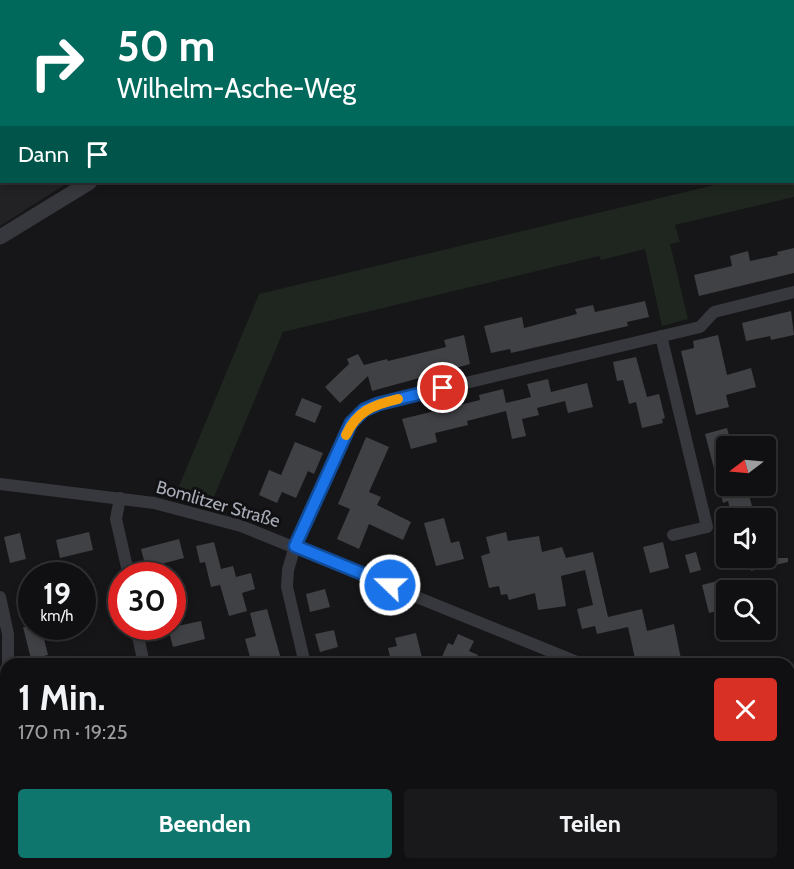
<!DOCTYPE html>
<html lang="de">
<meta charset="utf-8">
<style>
:root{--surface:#101012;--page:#19191b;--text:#f1f3f6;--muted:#9c9d9f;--line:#303032;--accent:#0f766e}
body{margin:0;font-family:Cabin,sans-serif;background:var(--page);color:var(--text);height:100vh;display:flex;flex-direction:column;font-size:22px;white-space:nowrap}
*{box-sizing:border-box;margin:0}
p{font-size:20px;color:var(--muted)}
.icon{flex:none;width:33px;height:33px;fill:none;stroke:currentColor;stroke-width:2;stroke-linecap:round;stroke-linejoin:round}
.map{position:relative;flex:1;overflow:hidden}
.side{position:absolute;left:0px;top:658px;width:795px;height:212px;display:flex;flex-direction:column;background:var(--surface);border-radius:18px 18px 0 0;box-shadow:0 3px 9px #0003,0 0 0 2px var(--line)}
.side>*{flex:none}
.top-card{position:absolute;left:0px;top:0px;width:795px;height:183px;box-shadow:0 3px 9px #0003,0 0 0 2px var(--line);background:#00695c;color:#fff;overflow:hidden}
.needle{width:39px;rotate:254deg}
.controls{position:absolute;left:716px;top:436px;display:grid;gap:12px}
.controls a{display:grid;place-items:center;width:60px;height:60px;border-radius:6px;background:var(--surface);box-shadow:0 3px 9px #0003,0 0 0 2px var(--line);font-size:30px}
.speed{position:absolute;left:18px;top:562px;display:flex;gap:12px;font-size:30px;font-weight:700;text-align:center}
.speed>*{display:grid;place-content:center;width:78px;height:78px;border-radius:50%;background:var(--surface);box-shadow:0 3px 9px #0003,0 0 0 2px var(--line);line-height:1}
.speed small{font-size:15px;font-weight:400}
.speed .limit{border:9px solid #d22;background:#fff;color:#111}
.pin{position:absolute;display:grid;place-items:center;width:51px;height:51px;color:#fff;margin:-26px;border:3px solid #fff;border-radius:50%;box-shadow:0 2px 6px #0007}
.me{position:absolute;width:66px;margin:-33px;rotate:292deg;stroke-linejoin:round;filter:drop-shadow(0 0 4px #0008)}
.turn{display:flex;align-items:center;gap:21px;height:126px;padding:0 18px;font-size:27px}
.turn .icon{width:78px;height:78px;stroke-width:2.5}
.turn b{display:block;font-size:42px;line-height:51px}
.then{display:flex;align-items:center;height:57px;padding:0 18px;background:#0003;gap:12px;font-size:22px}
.round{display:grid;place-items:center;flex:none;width:63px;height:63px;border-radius:6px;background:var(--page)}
.summary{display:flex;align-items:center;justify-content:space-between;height:102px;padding:0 18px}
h1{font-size:36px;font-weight:700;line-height:45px}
.button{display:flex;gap:12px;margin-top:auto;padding:12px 18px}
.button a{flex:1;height:69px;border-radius:6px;background:var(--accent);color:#fff;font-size:24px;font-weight:700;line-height:69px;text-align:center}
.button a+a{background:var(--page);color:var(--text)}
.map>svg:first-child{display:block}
</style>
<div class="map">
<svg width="794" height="869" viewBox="0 0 794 869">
<rect width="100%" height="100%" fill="#161618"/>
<polygon fill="#222225" points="0,0 424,0 2,2 2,182 69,182 0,226"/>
<polygon fill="#1e261f" points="794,165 794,197 675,225 680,242 670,244 688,319 662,326 645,249 601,260 599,256 283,332 211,504 177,491 259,294 727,182 794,182"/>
<g fill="#404145">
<polygon points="794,248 794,273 699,296 694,275 732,266 730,256 748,251 750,261 778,255 777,252"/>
<polygon points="645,301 649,317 627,322 628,326 511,353 510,349 491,353 484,326 522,317 524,328 577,314 575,309 593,305 595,312"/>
<polygon points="791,311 794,335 771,340 770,336 746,341 742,323"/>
<polygon points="464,335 470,364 372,391 368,376 340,403 325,387 349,364 347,359 358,354 364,365 387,359 388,361 446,347 444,340"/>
<polygon points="718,335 727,375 751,368 756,387 726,395 729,407 696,415 681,351 694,348 693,341"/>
<polygon points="636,357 647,397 659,394 665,418 662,419 663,423 642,428 636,402 629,404 623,380 617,381 613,362"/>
<polygon points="548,379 551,392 587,383 593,407 568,413 565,401 537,408 539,415 522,419 526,436 512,439 506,411 467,421 468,425 435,433 437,442 411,449 402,419 480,400 479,395 503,389 506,403 531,397 527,384"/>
<polygon points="302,398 322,406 315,423 295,415"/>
<polygon points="727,428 732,447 726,447 726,486 747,486 755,519 732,519 728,501 723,503 705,434"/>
<polygon points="366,437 389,447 369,492 381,497 377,505 411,522 403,540 369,524 359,549 337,539 350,509 338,504"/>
<polygon points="295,442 323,453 314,474 308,471 296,498 282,492 277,503 259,495 269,470 281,475"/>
<polygon points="444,518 451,543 459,541 464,559 436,566 424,523"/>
<polygon points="765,529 769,529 776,558 788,558 788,562 751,571 748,558 765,558"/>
<polygon points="89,532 93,550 60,558 56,540"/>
<polygon points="506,532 508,541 539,536 542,552 562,547 566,558 593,552 608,617 642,609 647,631 674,624 682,664 669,664 667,656 636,663 628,627 597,634 595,626 582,629 577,609 593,605 585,570 561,576 566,606 538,610 535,593 509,600 507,594 501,595 499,586 489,588 481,556 490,553 486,537"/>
<polygon points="20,533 26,559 10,563 4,537"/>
<polygon points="179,539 184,558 146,568 141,549"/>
<polygon points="214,542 221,569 233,566 236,577 251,573 255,589 242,593 247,611 229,616 220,585 211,587 205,562 200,563 196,546"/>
<polygon points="663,542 669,568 650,573 643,547"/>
<polygon points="696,552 701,570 690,573 685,555"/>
<polygon points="721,580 722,584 726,583 726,609 709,613 702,585"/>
<polygon points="325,589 330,607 310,612 306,594"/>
<polygon points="267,609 281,659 252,664 245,639 256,636 250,613"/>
<polygon points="201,621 205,639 173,647 168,628"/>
<polygon points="23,627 41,627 48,655 31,659"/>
<polygon points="334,630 338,647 320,652 315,634"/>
<polygon points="416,633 422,658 402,663 401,658 391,661 388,648 397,646 395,638"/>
<polygon points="458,634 474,641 469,651 478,655 474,664 439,664 448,643 453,645"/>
</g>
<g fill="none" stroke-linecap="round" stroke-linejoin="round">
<g stroke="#37383d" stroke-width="12">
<polyline points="140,0 140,2"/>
<polyline points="661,336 707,527 673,535"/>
<polyline points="0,484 154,503 241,526 582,664"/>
<polyline points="120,498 116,519 129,576"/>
<polyline points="0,597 8,634 8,664"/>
<polyline points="136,627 144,664"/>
<polyline points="305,664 287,587 288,570 295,546 351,423 364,410 378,404 700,327 714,312 794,292"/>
<polyline points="789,748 794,750"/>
<polyline points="789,764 794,761"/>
<polyline points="339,869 361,864"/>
</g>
<g stroke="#37383d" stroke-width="15">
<polyline points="459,2 463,0"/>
<polyline points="0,237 90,182"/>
</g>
</g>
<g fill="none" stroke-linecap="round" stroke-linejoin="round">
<g stroke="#114b97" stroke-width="15">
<polyline id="route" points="390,585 295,546 351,423 364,410 378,404 443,388"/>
</g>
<use href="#route" stroke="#1a73e8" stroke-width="10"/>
<path stroke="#f59e0b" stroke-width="10" d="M346,435C357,411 373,405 398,399"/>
</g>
<g text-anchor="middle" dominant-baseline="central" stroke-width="6" stroke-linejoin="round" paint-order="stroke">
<g font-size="18" fill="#a8adb8" stroke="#111113">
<text transform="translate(218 504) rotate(16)">Bomlitzer Straße</text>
</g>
</g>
</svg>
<div class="controls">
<a><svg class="needle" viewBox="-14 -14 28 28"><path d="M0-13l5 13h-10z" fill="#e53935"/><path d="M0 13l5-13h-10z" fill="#9c9d9f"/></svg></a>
<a><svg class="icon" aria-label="sound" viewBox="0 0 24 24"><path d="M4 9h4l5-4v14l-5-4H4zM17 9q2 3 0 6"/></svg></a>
<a><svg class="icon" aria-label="search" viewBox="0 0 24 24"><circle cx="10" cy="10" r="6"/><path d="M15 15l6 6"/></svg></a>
</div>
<div class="speed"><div>19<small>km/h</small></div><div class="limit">30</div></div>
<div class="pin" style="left:443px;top:388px;background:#d93025"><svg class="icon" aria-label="arrive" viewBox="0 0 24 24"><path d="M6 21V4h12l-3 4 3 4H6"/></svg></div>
<svg class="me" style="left:390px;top:585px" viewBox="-20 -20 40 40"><circle r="17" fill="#1a73e8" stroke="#fff" stroke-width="3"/><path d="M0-11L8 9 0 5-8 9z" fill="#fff"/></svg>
<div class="top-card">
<div class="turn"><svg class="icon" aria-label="right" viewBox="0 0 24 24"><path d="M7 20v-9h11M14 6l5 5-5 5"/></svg><div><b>50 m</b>Wilhelm-Asche-Weg</div></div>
<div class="then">Dann<svg class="icon" aria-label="arrive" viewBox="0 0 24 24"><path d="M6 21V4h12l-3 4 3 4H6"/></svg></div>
</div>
<section class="side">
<div class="summary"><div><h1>1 Min.</h1><p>170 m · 19:25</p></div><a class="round" style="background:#d93025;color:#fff"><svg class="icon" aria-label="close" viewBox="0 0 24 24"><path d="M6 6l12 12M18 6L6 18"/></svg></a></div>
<div class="button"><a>Beenden</a><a>Teilen</a></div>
</section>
</div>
